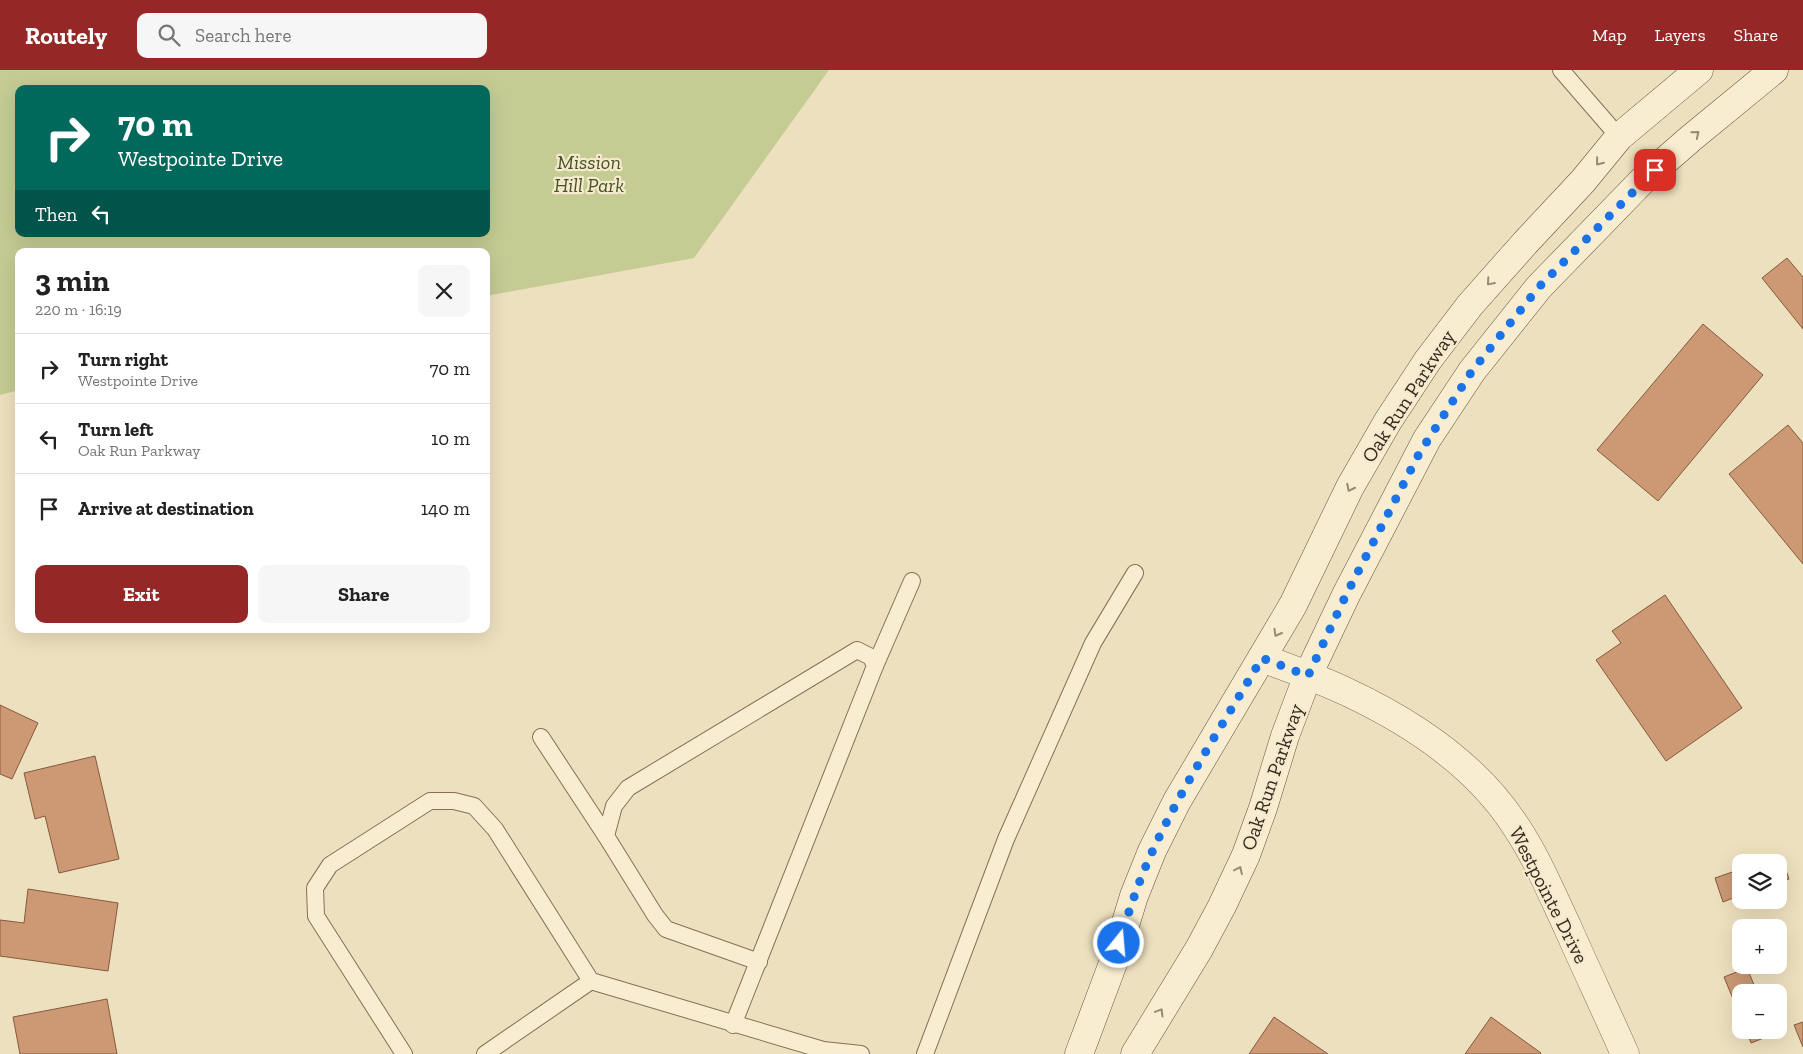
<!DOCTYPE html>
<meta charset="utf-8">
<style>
:root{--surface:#fff;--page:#f6f6f6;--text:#222;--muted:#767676;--line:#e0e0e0;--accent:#952827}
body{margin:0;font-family:"Zilla Slab",serif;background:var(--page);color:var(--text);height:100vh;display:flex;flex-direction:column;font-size:19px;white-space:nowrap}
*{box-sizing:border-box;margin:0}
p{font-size:16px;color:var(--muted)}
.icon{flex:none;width:28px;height:28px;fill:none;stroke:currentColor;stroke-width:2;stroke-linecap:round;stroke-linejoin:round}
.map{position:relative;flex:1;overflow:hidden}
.sheet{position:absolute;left:15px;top:178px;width:475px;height:385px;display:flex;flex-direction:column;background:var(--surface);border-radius:10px;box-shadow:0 5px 20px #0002}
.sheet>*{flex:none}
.top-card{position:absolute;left:15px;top:15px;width:475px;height:152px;border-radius:10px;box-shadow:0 5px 20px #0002;background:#00695c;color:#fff;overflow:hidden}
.controls{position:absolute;left:1732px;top:784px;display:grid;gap:10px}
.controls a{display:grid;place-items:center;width:55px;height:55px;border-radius:10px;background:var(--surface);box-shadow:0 5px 20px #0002;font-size:25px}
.pin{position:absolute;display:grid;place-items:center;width:42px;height:42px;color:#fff;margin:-21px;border-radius:10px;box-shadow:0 2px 8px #0006}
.me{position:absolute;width:55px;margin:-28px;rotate:17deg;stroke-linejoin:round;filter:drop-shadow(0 0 4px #0008)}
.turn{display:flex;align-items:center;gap:18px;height:105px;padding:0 20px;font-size:22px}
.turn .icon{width:65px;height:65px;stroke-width:2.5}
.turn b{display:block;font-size:35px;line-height:42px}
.then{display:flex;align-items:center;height:48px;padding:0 20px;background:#0003;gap:10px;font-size:19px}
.round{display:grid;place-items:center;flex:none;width:52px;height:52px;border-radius:10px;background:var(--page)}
.overview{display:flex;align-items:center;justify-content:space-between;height:85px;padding:0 20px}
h1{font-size:30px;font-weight:800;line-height:38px}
.button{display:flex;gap:10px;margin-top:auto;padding:10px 20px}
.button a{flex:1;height:58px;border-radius:10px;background:var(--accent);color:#fff;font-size:20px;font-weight:800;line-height:58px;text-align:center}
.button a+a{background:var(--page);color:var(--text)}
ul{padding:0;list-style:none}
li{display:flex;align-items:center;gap:15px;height:70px;padding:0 20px;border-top:1px solid var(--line)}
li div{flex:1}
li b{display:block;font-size:19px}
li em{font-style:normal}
header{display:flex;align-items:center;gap:30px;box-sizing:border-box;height:70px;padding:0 25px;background:var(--accent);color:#fff}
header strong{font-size:24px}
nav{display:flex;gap:28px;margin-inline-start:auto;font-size:18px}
.search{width:350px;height:45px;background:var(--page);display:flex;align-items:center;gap:12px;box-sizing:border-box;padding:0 18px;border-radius:10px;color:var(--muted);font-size:19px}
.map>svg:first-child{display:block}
</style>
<header>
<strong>Routely</strong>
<div class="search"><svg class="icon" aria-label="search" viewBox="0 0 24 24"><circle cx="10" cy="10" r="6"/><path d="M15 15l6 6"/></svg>Search here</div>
<nav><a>Map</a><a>Layers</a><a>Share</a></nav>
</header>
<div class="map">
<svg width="1803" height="984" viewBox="0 0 1803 984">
<rect width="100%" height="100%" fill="#ede0be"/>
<path fill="#c4cb93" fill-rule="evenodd" d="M0,0H829L694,188L486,226V181H19V320L0,325ZM19,19H486V164H19Z"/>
<g fill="#cc9974" stroke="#855a3d">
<polygon points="1787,188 1803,207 1803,259 1762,208"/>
<polygon points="1703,254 1763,305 1658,431 1597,380"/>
<polygon points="1788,355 1803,373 1803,494 1729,404"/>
<polygon points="1665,525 1742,638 1666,691 1596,590 1621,573 1612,561"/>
<polygon points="0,635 38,653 12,709 0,704"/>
<polygon points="95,686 119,789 59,803 45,746 35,749 24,703"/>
<polygon points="1781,786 1789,809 1779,813 1779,792 1762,792"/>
<polygon points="1741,799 1741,825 1723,832 1715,808"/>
<polygon points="28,819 118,833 108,901 0,886 0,850 24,853"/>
<polygon points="1747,898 1757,922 1741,922 1741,948 1724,907"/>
<polygon points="107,929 117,984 20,984 13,947"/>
<polygon points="1274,947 1328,984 1249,984"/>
<polygon points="1491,947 1541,983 1540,984 1465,984"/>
<polygon points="1803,952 1803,977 1794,955"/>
<polygon points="1746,960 1773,960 1774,964 1751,973"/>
</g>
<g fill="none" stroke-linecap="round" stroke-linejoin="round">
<g stroke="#867057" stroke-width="18">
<g id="lane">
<polyline points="1561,0 1619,67"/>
<polyline points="875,596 912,511"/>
<polyline points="541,667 606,766"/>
<polyline points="733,955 875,596 871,587 857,580 628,718 614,736 606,766 655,845 666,859 759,892"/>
<polyline points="404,984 316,846 315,818 330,795 430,731 454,731 474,736 495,759 591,911 823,980 861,984"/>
<polyline points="485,984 591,911"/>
<polyline points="925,984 1006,769 1093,573 1135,503"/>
</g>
</g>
<g stroke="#867057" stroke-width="29">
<path id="street" d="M1262,588C1291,599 1320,609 1347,622C1411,652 1476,695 1515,755C1536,786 1551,822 1567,856C1586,899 1606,941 1625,984"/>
</g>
<g stroke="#67513b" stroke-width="29">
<g id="secondary">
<polyline points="1079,984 1115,888 1134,826 1152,781 1177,731 1293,535 1350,417 1388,351 1428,290 1470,235 1525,173 1583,111 1619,67 1699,0"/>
<polyline points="1135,984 1199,879 1222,836 1246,785 1263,738 1285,666 1308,605 1346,525 1427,369 1472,301 1539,217 1643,110 1690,69 1774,0"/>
</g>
</g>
<use href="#lane" stroke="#f9edd1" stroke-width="16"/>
<use href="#street" stroke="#f9edd1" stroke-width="28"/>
<use href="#secondary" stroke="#f9edd1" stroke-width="28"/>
</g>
<defs><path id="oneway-chevron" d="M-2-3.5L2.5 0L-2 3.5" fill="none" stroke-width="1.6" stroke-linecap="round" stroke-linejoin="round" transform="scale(1.25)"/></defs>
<g stroke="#978a76">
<use href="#oneway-chevron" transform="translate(1696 64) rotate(-39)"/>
<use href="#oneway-chevron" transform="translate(1599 92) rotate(129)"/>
<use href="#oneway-chevron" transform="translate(1490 212) rotate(131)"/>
<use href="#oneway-chevron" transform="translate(1350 418) rotate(117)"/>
<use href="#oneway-chevron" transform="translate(1277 563) rotate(120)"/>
<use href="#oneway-chevron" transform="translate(1239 800) rotate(-65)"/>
<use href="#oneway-chevron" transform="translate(1160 942) rotate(-59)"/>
</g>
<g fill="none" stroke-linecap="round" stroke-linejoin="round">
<path stroke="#1a73e8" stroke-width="9" stroke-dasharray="0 16.2" d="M1119,873C1129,841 1139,810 1153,780C1184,713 1225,651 1262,588L1308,606L1346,525L1419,384L1472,301L1539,217L1655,100"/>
</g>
<g text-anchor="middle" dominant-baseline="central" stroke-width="4.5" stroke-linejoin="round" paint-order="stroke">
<g font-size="20" font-style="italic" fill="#455222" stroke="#f5eace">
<text x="589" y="92">Mission<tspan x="589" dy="23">Hill Park</tspan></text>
</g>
<g font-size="20" fill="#35281c" stroke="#f5eace">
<text transform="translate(1408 326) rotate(-57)">Oak Run Parkway</text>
<text transform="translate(1272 707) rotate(-71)">Oak Run Parkway</text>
<text transform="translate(1549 825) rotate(63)">Westpointe Drive</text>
</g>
</g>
</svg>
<div class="controls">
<a><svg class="icon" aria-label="layers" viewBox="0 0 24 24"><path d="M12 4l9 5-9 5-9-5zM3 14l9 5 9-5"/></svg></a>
<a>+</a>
<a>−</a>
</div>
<div class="pin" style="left:1655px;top:100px;background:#d93025"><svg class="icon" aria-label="arrive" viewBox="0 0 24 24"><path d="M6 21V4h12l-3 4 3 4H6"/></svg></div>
<svg class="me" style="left:1119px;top:873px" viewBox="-20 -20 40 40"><circle r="17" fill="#1a73e8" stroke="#fff" stroke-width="3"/><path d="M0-11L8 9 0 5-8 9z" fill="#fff"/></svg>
<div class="top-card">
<div class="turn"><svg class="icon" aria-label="right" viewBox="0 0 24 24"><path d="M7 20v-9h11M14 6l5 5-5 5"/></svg><div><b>70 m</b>Westpointe Drive</div></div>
<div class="then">Then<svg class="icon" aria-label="left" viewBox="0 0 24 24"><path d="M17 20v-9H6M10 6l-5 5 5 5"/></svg></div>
</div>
<section class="sheet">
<div class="overview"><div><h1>3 min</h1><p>220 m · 16:19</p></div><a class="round"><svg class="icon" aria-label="close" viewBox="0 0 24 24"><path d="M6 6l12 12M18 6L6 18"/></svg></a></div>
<ul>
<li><svg class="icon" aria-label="right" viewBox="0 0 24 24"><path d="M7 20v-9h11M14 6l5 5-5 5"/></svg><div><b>Turn right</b><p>Westpointe Drive</p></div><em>70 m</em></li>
<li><svg class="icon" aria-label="left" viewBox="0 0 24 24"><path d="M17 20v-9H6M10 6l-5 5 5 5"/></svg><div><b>Turn left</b><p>Oak Run Parkway</p></div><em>10 m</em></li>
<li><svg class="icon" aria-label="arrive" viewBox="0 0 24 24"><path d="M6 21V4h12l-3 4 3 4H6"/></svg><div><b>Arrive at destination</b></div><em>140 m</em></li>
</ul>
<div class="button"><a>Exit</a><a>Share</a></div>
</section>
</div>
